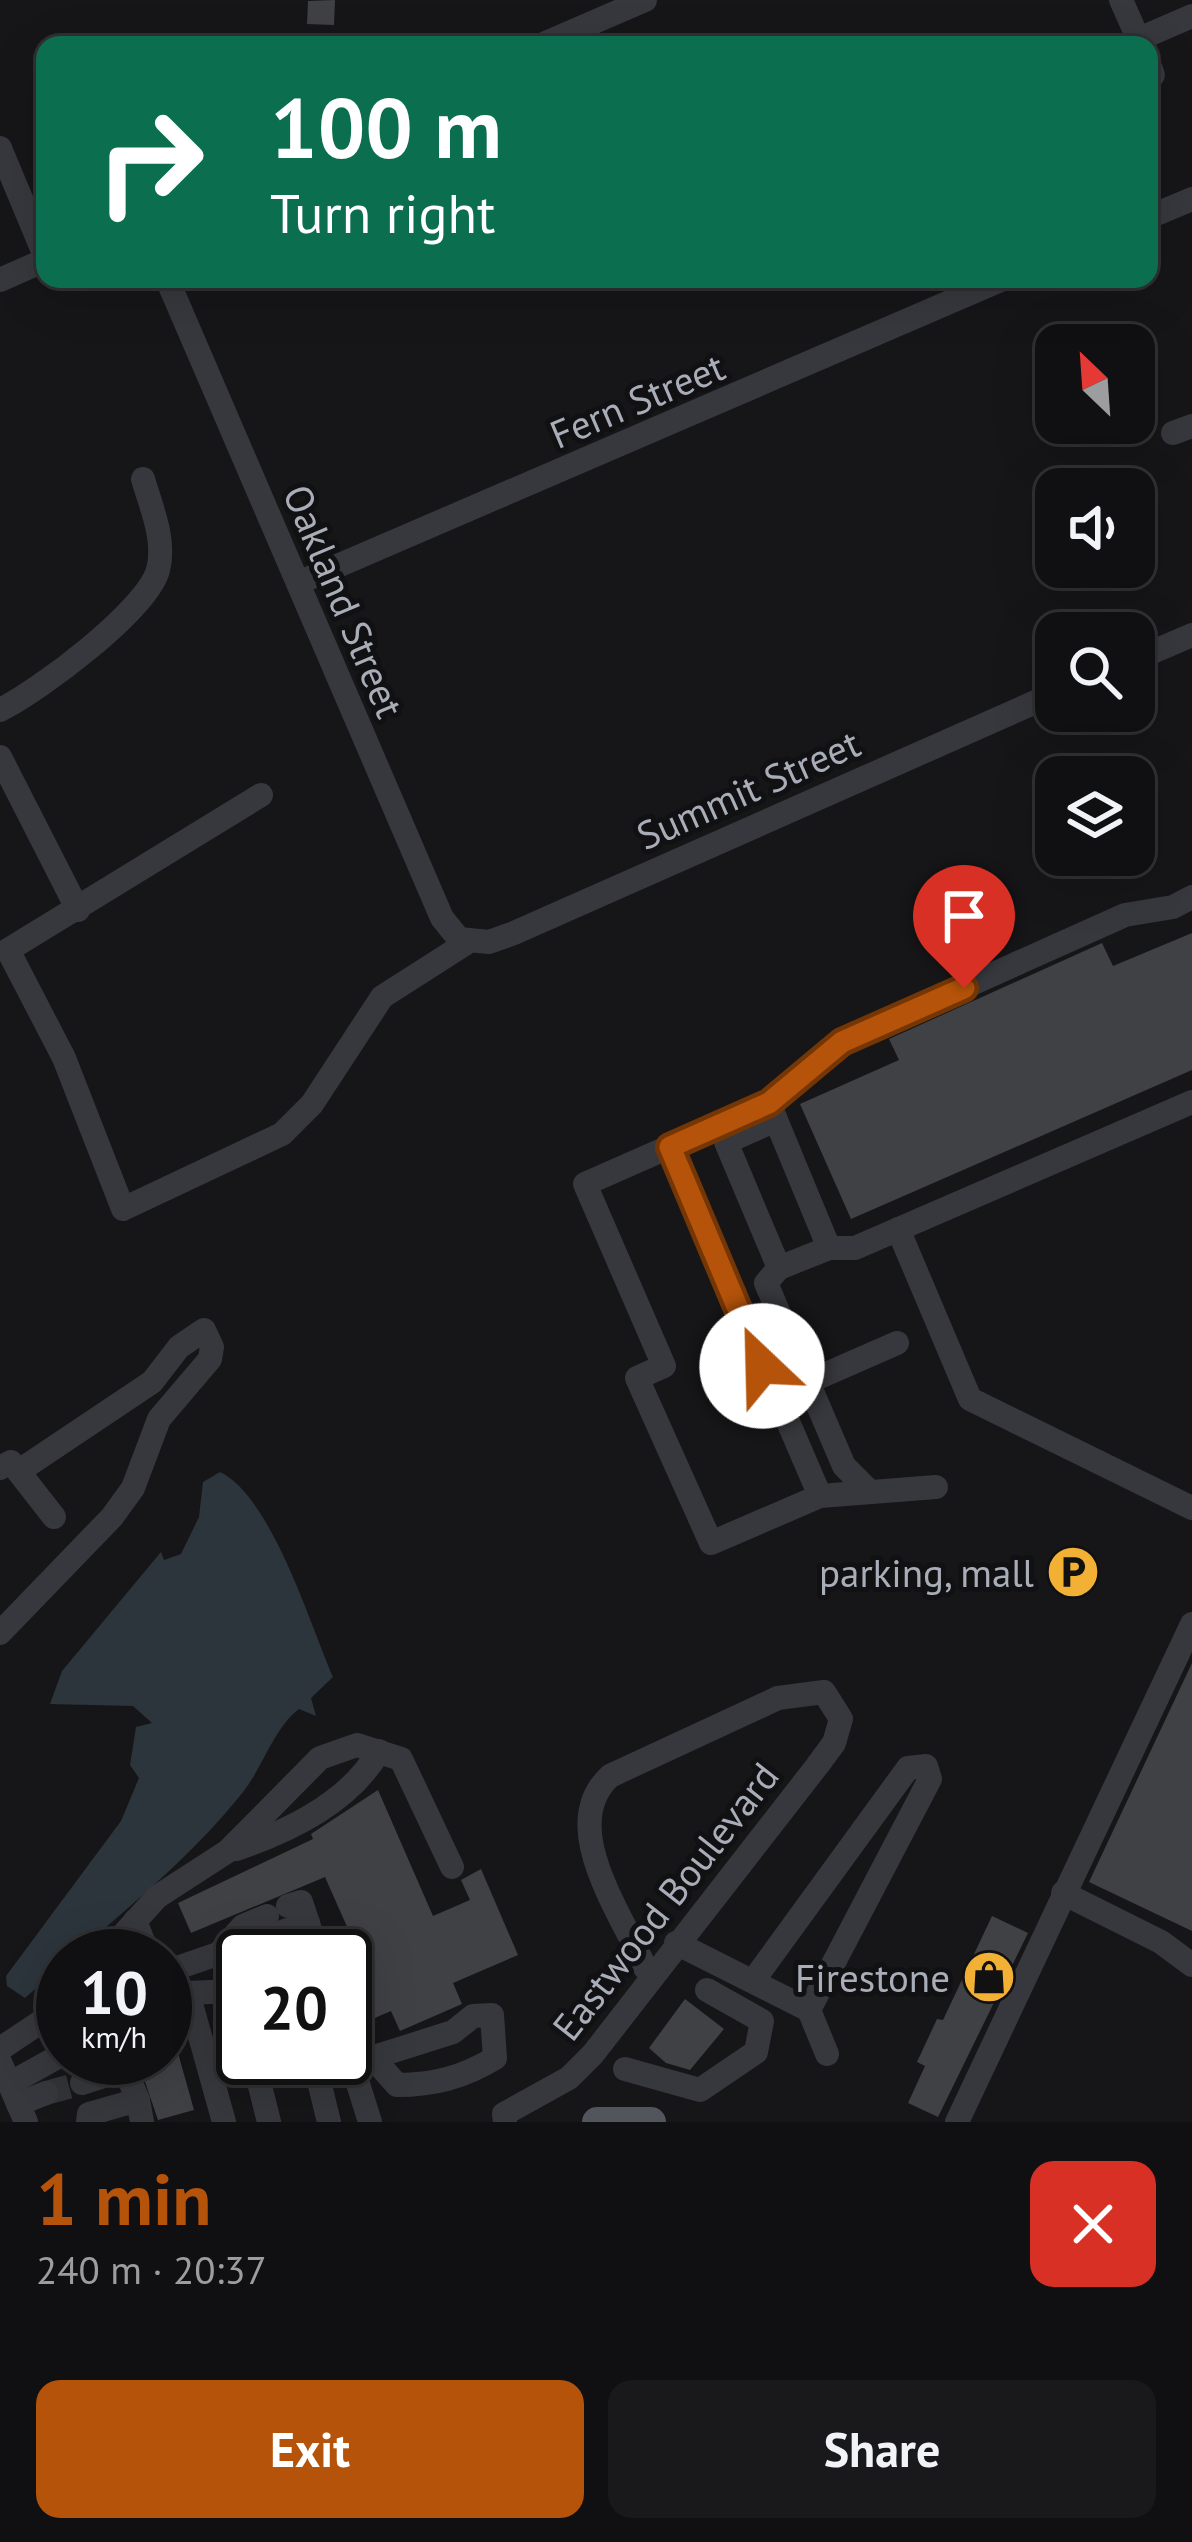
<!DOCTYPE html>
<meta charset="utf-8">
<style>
:root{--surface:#101012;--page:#19191b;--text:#f1f3f6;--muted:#9c9d9f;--line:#303032;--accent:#b45309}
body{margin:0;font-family:"PT Sans",sans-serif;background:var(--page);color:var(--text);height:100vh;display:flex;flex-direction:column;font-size:45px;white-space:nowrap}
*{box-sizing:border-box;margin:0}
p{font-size:39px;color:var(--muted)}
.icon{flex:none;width:66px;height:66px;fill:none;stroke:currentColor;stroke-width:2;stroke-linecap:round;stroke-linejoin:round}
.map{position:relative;height:2122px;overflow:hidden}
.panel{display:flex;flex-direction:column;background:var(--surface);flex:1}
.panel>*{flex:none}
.banner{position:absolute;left:36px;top:36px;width:1122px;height:252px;border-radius:24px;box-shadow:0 12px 48px #0002,0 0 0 3px var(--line);background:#0b6e4f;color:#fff;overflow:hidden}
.needle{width:78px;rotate:335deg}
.fabs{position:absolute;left:1035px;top:324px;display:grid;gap:24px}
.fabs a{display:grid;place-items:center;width:120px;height:120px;border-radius:24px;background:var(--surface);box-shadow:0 12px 48px #0002,0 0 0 3px var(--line);font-size:60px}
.speed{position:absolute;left:36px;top:1929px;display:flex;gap:24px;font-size:60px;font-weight:700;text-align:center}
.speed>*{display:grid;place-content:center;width:156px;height:156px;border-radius:50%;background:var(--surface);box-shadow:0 12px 48px #0002,0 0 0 3px var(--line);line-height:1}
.speed small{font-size:30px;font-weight:400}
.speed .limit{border:6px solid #111;border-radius:18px;background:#fff;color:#111}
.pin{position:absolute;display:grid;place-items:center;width:102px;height:102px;color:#fff;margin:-123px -51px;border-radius:50% 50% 50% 0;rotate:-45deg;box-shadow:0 0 12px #0007}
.pin .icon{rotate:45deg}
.me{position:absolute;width:132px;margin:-66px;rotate:336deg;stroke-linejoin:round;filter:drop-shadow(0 0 9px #0008)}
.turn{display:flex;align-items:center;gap:42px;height:252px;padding:0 36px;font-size:54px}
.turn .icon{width:156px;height:156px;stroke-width:2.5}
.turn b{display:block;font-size:84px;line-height:102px}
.round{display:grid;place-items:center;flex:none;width:126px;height:126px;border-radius:24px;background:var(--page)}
.head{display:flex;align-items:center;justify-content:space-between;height:204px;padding:0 36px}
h1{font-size:72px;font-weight:700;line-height:90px;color:var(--accent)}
.button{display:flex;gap:24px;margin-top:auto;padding:24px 36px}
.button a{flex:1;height:138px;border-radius:24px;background:var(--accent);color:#fff;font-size:48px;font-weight:700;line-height:138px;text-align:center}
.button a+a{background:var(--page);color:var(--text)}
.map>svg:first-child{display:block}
</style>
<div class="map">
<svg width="1192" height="2122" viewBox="0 0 1192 2122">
<rect width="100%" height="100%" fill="#161618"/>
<path fill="#2c353c" d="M220,1472C271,1496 310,1624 333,1677L311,1698L316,1716L299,1709C274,1728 264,1765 243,1792C194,1854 132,1904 73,1956H63V1965L25,1998L7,1986L6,1976L121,1821L139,1778L130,1765L136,1727L152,1723L133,1706L50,1704L62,1671L161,1552L164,1560L181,1554L199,1517L203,1482Z"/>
<g fill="#404145">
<polygon points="335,0 334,25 307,24 308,1"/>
<polygon points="1192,933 1192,1070 851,1219 800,1104 899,1060 889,1039 1102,943 1113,966"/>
<polygon points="1192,1663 1192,1931 1089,1882"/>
<polygon points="378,1790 433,1916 470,1900 461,1880 481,1869 518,1955 453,1983 462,2004 400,2031 391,2011 356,2026 345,2001 345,1951 356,1947 325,1877 191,1933 178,1903 313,1839 311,1834"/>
<polygon points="992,1916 1028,1933 938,2117 908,2103 925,2066 917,2062 937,2019 943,2020"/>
<polygon points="685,1999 724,2029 690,2070 666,2063 649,2048"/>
<polygon points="169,2021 194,2110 158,2120 137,2058 165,2058"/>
</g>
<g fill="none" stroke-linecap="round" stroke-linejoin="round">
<polyline stroke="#333438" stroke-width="24" stroke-dasharray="24 12" stroke-linecap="butt" points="46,2093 82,2083"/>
<g stroke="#37383d" stroke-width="24">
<polyline points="1121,0 1141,45"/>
<polyline points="541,45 645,0"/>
<polyline points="1125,45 1192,16"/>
<polyline points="1149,64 1153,75 1149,77"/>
<polyline points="0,148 45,256"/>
<polyline points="1149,217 1192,199"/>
<polyline points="167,279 442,918 459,939 489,942 514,933 1056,693"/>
<polyline points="0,280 45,260"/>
<polyline points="1173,433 1192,426"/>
<polyline points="298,583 1003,279"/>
<polyline points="1134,660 1192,635"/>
<path d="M0,710C39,691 147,610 158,570C166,540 151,507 143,479"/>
<polyline points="0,757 78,910"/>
<polyline points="261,795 8,950 64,1058 123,1209 282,1134 312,1104 382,997 468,942"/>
<polyline points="769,1103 842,1042 1125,915 1173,907 1192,897"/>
<polyline points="670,1147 820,1496 711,1543 637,1378 664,1366 585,1184 769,1103 776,1120"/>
<polyline points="898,1229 970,1399 1192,1508"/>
<polyline points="829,1248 776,1120 726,1142 779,1268 829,1248 855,1248 1192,1102"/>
<polyline points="779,1268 766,1283 808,1382"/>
<polyline points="0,1468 11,1462 54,1517"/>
<polyline points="867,1489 844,1466 808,1382 897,1343"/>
<polyline points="820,1496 936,1487"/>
<polyline points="0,1633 112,1517 133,1488 159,1419 210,1359 212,1347 204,1330 179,1347 152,1382 19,1471"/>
<path d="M236,1849C290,1831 350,1802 379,1751"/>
<polyline points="1063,1893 1161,1942 1192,1965"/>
<polyline points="288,1906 301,1902 308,1923"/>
<polyline points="135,1921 149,1956"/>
<polyline points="676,1943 809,2010 827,2054"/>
<polyline points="222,1950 243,1926 267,1916"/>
<polyline points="104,1956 157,1897 228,1851 320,1758 357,1745 401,1759 452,1867"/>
<polyline points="165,1972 308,1923 318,1956"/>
<polyline points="753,1981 908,1768 926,1766 930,1779 809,2010"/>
<polyline points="188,1993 224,2122"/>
<polyline points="165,2003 188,1993 234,1991 243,2022"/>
<polyline points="345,2042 370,2122"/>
<polyline points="0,2049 63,2007"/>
<polyline points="253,2058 269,2122"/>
<polyline points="0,2062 26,2122"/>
<path d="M352,2064L453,2032L473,2016L492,2015L495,2058C464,2077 434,2085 397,2085L373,2058"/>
<polyline points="625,2069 700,2090 756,2052 762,2021 707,1990"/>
<polyline points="258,2074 314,2061 329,2122"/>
<polyline points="82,2083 125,2069 138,2100"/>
<polyline points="9,2084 63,2054"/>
<polyline points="18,2104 46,2093"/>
<polyline points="88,2122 89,2114 138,2100 142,2122"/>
<path d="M505,2122L504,2114L569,2078L593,2054L817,1766L834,1743L841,1719L824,1692L778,1698L610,1776C556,1826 623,1915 645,1968L653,1972"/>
<polyline points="957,2122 1192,1624"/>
</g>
<polyline stroke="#53555c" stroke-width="30" points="597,2122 651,2122"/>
</g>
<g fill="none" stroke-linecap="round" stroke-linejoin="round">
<g stroke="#753606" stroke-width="30">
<polyline id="route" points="762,1366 670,1147 769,1103 842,1042 964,988"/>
</g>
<use href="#route" stroke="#b45309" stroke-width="21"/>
</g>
<defs>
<g id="parking-disc" transform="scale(2.7)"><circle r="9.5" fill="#f2b134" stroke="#111113"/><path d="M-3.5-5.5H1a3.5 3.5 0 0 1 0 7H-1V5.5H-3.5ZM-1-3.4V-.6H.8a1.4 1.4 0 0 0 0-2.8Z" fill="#111"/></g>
<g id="shop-disc" transform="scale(2.7)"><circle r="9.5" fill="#f2b134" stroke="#111113"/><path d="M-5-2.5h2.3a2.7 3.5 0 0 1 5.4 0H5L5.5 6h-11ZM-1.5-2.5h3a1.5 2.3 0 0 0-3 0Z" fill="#111"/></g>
</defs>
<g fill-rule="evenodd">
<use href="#parking-disc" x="1073" y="1572"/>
<use href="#shop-disc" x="989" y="1977"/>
</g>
<g text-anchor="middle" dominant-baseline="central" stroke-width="10" stroke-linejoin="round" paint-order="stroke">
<g font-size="39" fill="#a8adb8" stroke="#111113">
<text transform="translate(637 400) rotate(-23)">Fern Street</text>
<text transform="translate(344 601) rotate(67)">Oakland Street</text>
<text transform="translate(748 789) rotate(-24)">Summit Street</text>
<text transform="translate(665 1901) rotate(-52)">Eastwood Boulevard</text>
</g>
<g font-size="39" fill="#a8adb8" stroke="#111113" text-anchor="end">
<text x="1034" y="1572">parking, mall</text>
<text x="950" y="1977">Firestone</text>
</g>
</g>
</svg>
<div class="fabs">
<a><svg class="needle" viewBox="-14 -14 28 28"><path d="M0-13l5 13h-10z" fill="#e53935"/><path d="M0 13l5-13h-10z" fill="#9c9d9f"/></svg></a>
<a><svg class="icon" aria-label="sound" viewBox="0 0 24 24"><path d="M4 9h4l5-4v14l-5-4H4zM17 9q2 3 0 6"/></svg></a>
<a><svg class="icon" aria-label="search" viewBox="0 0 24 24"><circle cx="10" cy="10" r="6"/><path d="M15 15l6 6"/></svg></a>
<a><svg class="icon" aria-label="layers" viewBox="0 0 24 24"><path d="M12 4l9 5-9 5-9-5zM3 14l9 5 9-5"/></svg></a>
</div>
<div class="speed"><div>10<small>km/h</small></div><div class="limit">20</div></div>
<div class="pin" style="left:964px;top:988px;background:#d93025"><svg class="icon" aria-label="arrive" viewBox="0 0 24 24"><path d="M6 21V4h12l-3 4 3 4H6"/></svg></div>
<svg class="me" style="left:762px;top:1366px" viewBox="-20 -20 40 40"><circle r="19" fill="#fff"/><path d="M0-13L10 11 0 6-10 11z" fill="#b45309"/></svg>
<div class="banner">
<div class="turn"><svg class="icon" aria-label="right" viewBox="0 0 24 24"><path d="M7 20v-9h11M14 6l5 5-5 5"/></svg><div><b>100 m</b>Turn right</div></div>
</div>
</div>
<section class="panel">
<div class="head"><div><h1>1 min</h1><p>240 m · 20:37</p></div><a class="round" style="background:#d93025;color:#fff"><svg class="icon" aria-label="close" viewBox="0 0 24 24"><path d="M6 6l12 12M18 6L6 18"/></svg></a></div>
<div class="button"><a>Exit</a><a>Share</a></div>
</section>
